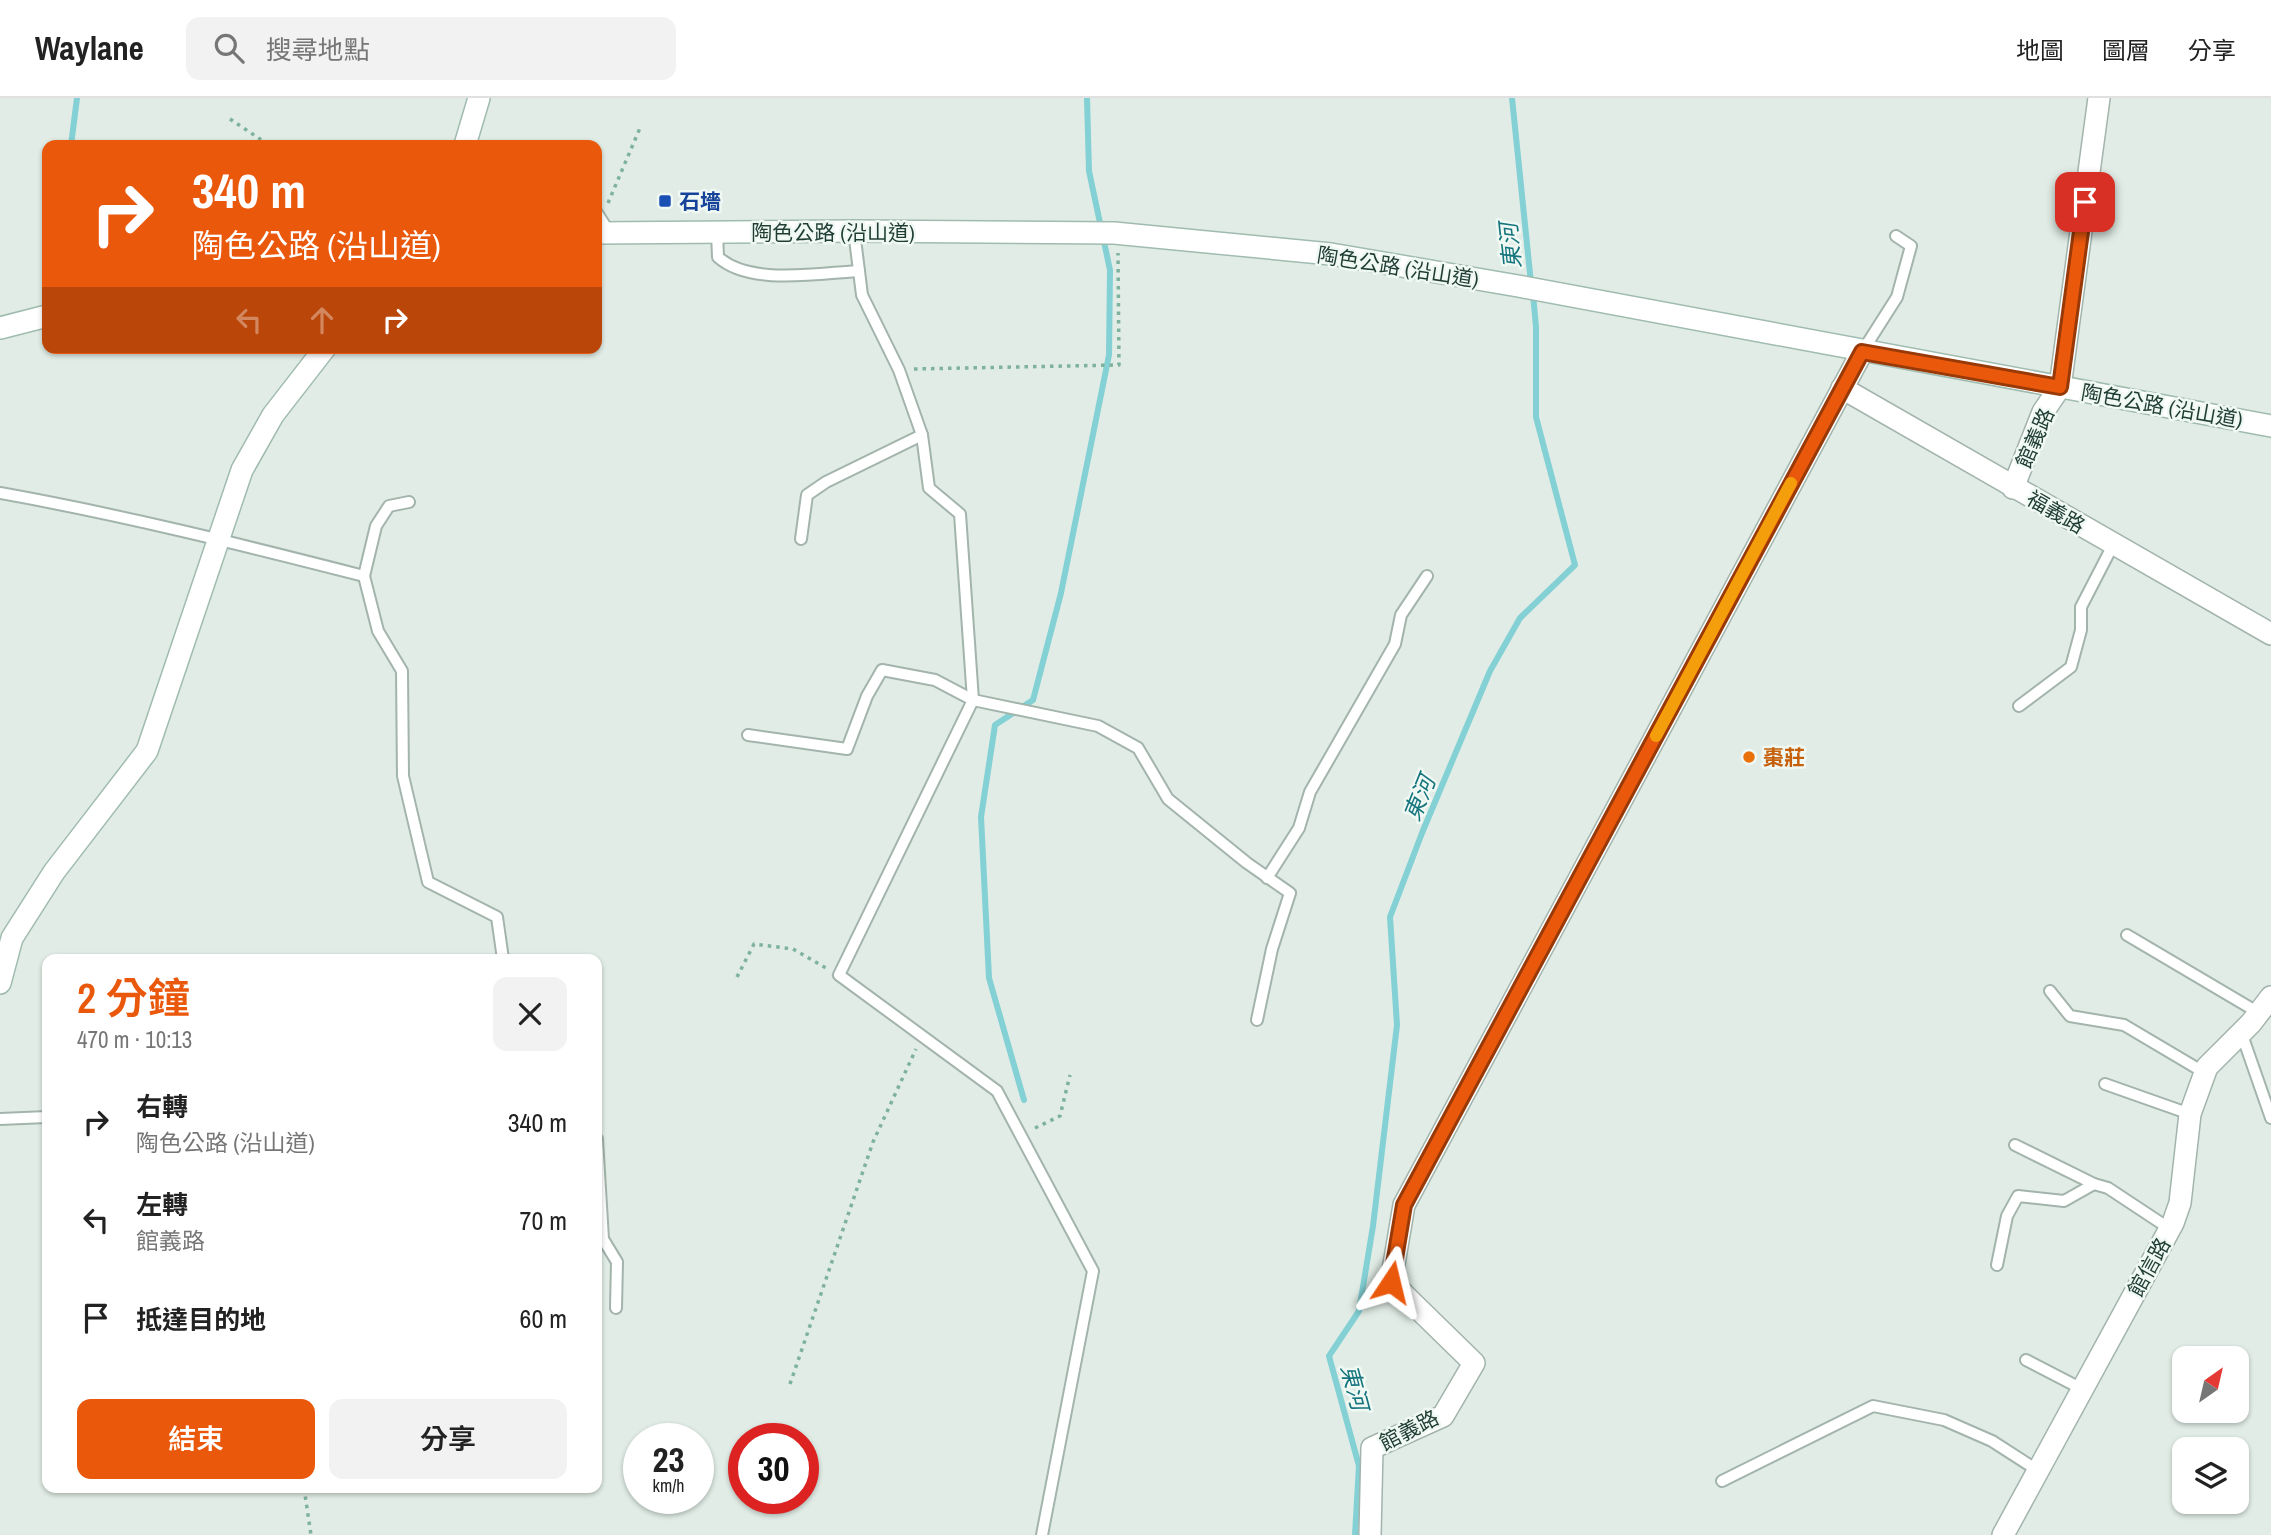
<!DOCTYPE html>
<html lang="zh-TW">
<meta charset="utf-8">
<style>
:root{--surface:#fff;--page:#f2f2f2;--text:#222;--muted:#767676;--line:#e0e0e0;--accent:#ea580c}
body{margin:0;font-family:"Archivo Narrow","Noto Sans TC",sans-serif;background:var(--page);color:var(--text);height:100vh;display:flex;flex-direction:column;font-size:26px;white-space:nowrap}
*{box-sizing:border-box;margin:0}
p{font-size:23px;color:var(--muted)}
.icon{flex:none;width:38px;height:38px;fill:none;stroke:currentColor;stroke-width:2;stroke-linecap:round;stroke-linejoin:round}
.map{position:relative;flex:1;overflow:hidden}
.panel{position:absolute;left:42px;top:856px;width:560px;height:539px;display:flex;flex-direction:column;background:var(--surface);border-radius:14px;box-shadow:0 2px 5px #0004}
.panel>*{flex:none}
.guide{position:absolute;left:42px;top:42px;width:560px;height:214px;border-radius:14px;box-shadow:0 2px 5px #0004;background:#ea580c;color:#fff;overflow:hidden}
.needle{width:46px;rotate:34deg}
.controls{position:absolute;left:2172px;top:1248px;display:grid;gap:14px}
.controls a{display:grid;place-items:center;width:77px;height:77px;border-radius:14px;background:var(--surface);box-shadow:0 2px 5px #0004;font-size:35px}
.speed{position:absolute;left:623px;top:1325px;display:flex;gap:14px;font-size:35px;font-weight:700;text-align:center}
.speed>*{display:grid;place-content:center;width:91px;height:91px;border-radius:50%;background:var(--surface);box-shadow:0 2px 5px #0004;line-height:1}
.speed small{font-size:18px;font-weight:400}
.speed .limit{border:10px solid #d22;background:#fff;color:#111}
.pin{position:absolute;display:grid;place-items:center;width:60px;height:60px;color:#fff;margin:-30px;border-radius:14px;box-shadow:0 4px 10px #0006}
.me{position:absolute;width:77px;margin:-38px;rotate:10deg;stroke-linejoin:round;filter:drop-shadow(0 0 5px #0008)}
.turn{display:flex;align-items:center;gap:24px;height:147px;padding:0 35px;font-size:32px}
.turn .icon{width:91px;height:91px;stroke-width:2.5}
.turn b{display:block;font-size:49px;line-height:60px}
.lanes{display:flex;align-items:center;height:66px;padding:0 35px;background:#0003;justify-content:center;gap:35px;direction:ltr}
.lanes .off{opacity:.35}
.round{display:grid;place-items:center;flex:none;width:74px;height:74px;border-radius:14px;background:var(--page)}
.overview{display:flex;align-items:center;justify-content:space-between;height:119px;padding:0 35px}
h1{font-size:42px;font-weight:600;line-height:52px;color:var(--accent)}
.action{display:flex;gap:14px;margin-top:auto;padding:14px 35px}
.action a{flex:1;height:80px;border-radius:14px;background:var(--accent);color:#fff;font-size:28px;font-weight:600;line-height:80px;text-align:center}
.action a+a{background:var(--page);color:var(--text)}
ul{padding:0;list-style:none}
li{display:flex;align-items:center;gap:21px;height:98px;padding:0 35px}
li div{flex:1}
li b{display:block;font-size:26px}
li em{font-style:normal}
header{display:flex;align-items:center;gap:42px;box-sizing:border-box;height:98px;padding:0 35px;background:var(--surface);border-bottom:2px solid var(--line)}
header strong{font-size:33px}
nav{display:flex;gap:38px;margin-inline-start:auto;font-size:24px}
.search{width:490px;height:63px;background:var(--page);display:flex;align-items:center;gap:18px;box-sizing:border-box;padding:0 24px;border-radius:14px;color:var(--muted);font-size:26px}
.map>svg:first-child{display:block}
</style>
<header>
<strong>Waylane</strong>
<div class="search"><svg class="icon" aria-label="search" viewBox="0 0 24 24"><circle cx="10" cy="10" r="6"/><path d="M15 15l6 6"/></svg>搜尋地點</div>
<nav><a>地圖</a><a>圖層</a><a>分享</a></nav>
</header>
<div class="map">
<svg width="2271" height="1437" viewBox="0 0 2271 1437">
<rect width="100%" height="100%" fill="#e0ece5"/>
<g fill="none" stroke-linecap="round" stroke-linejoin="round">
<g stroke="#83d0d5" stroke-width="6">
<polyline points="1512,0 1531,185"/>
<polyline points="71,47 77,0"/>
<polyline points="1024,1002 989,880 981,719 995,627 1033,602 1061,495 1109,257 1110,172 1089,73 1087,0"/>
<polyline points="1355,1437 1359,1368 1329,1258 1359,1213 1373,1128 1397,927 1390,819 1422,735 1490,573 1520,520 1575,467 1536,319 1536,229 1533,196"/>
</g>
<g stroke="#a2b4ac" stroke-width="14">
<g id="lane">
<polyline points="597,115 609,134"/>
<polyline points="854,133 862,197 899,272 922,337 929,390 960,416 973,602 839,877 997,993 1093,1173 1042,1437"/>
<path d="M717,134L718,159C750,188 819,175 859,173"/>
<polyline points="1862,254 1897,199 1911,148 1896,138"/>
<path d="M0,395C123,417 243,447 364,478L378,533L402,573L403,678L428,784L497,819L503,861"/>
<polyline points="801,441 807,397 826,384 922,337"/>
<polyline points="364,478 376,428 389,408 409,404"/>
<polyline points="2019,608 2071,569 2081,532 2081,509 2113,447"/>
<polyline points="748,637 847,651 867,598 882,572 935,582 973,602 1098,628 1138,650 1168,701 1247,765 1290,795 1272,851 1257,922"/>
<polyline points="1267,780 1299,730 1310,694 1395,546 1401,517 1427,478"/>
<polyline points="2127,837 2259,915"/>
<polyline points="2050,893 2070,918 2124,927 2205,975"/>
<polyline points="2241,934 2271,1020"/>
<polyline points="2105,986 2190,1016"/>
<polyline points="0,1021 47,1019"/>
<polyline points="597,1041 603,1141 617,1164 616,1210"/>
<polyline points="2015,1047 2094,1086 2108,1090 2170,1131"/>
<polyline points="1997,1167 2007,1118 2018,1098 2064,1103 2094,1086"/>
<polyline points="2026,1262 2082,1291"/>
<polyline points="1722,1383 1873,1308 1944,1322 1992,1343 2037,1372"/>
</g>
</g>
<g stroke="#a2b4ac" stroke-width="24">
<g id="street">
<polyline points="1842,290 2271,536"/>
<polyline points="2013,390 2043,314 2060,289 2099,0"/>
<polyline points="1370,1437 1372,1350 1443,1318 1474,1265 1391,1184 1404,1107 1862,254"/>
<polyline points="2003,1437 2173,1125 2180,1105 2190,1016 2207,969 2251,925 2271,899"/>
</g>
</g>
<g stroke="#a0bbaf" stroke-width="24">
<g id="secondary">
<polyline points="465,47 479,0"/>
<polyline points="597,135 854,133 1114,135 1331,156 1518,188 2271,328"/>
<polyline points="0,230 47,218"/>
<polyline points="0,885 12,840 54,774 147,653 242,372 273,317 325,250"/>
</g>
</g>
<g stroke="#7eb29d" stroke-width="3.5" stroke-dasharray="3.5 5" stroke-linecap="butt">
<polyline points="230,21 269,47"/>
<polyline points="608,105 640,30"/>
<polyline points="914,271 1119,267 1118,155"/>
<polyline points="737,879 754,846 793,851 826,870"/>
<polyline points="1035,1030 1060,1018 1070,977"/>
<polyline points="790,1286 873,1044 916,951"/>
<polyline points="304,1390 311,1437"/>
</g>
<use href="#lane" stroke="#fff" stroke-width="10"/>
<use href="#street" stroke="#fff" stroke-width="21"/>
<use href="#secondary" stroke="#fff" stroke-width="21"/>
</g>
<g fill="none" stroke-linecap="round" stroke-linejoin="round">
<g stroke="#983908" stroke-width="18">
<polyline id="route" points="1391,1184 1404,1107 1862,254 2060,289 2085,104"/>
</g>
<use href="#route" stroke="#ea580c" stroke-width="12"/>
<polyline stroke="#f59e0b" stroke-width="12" points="1656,638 1791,385"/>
</g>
<rect fill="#1a4fb4" stroke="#f0f8f4" stroke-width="2.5" x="658" y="96" width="14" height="14" rx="3.5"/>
<circle fill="#e8710a" stroke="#f0f8f4" stroke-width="2.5" cx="1749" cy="659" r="7"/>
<g text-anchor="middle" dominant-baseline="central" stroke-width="5" stroke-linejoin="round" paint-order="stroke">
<g font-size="21" font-weight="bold" fill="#164399" stroke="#f0f8f4" text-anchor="start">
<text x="679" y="103">石墻</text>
</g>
<g font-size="21" fill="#1f3d33" stroke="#f0f8f4">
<text x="833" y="134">陶色公路 (沿山道)</text>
<text transform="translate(1398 169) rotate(9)">陶色公路 (沿山道)</text>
<text transform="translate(2162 308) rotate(10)">陶色公路 (沿山道)</text>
<text transform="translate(2035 340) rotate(-66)">館義路</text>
<text transform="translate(2056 414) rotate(30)">福義路</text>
<text transform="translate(2149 1169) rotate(-61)">館信路</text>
<text transform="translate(1409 1332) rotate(-27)">館義路</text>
</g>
<g font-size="21" font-weight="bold" fill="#c56008" stroke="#f0f8f4" text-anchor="start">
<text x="1763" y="659">棗莊</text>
</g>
<g font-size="23" font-style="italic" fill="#15757d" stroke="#f0f8f4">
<text transform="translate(1510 148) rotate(-96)">東河</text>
<text transform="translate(1419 700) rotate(-68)">東河</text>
<text transform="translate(1355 1289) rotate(75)">東河</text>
</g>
</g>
</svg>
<div class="controls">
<a><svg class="needle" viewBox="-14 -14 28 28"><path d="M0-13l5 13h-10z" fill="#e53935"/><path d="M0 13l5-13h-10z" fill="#767676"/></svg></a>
<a><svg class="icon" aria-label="layers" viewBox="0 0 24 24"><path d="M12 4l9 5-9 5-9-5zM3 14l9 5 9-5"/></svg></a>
</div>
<div class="speed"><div>23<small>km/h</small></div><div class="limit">30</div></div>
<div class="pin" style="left:2085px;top:104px;background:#d93025"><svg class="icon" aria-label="arrive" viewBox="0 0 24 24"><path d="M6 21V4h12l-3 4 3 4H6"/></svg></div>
<svg class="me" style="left:1391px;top:1184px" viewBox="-20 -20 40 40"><path d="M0-17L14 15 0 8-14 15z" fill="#ea580c" stroke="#fff" stroke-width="4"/></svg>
<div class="guide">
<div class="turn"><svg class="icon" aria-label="right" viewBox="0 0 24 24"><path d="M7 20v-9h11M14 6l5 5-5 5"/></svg><div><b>340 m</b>陶色公路 (沿山道)</div></div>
<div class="lanes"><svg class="icon off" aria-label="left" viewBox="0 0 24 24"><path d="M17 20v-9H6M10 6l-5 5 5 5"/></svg><svg class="icon off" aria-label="ahead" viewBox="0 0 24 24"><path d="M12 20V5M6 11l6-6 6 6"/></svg><svg class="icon" aria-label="right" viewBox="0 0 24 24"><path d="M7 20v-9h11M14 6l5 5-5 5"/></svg></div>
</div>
<section class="panel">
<div class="overview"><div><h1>2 分鐘</h1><p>470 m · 10:13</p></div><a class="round"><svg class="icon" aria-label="close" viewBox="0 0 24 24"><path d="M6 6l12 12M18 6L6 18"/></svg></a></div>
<ul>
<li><svg class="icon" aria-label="right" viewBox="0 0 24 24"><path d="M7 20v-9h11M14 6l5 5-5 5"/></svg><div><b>右轉</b><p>陶色公路 (沿山道)</p></div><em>340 m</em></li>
<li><svg class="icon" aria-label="left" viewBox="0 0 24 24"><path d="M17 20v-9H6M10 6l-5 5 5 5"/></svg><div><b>左轉</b><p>館義路</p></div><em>70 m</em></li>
<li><svg class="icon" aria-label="arrive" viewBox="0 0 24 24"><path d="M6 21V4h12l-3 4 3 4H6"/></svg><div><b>抵達目的地</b></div><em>60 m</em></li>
</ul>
<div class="action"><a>結束</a><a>分享</a></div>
</section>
</div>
